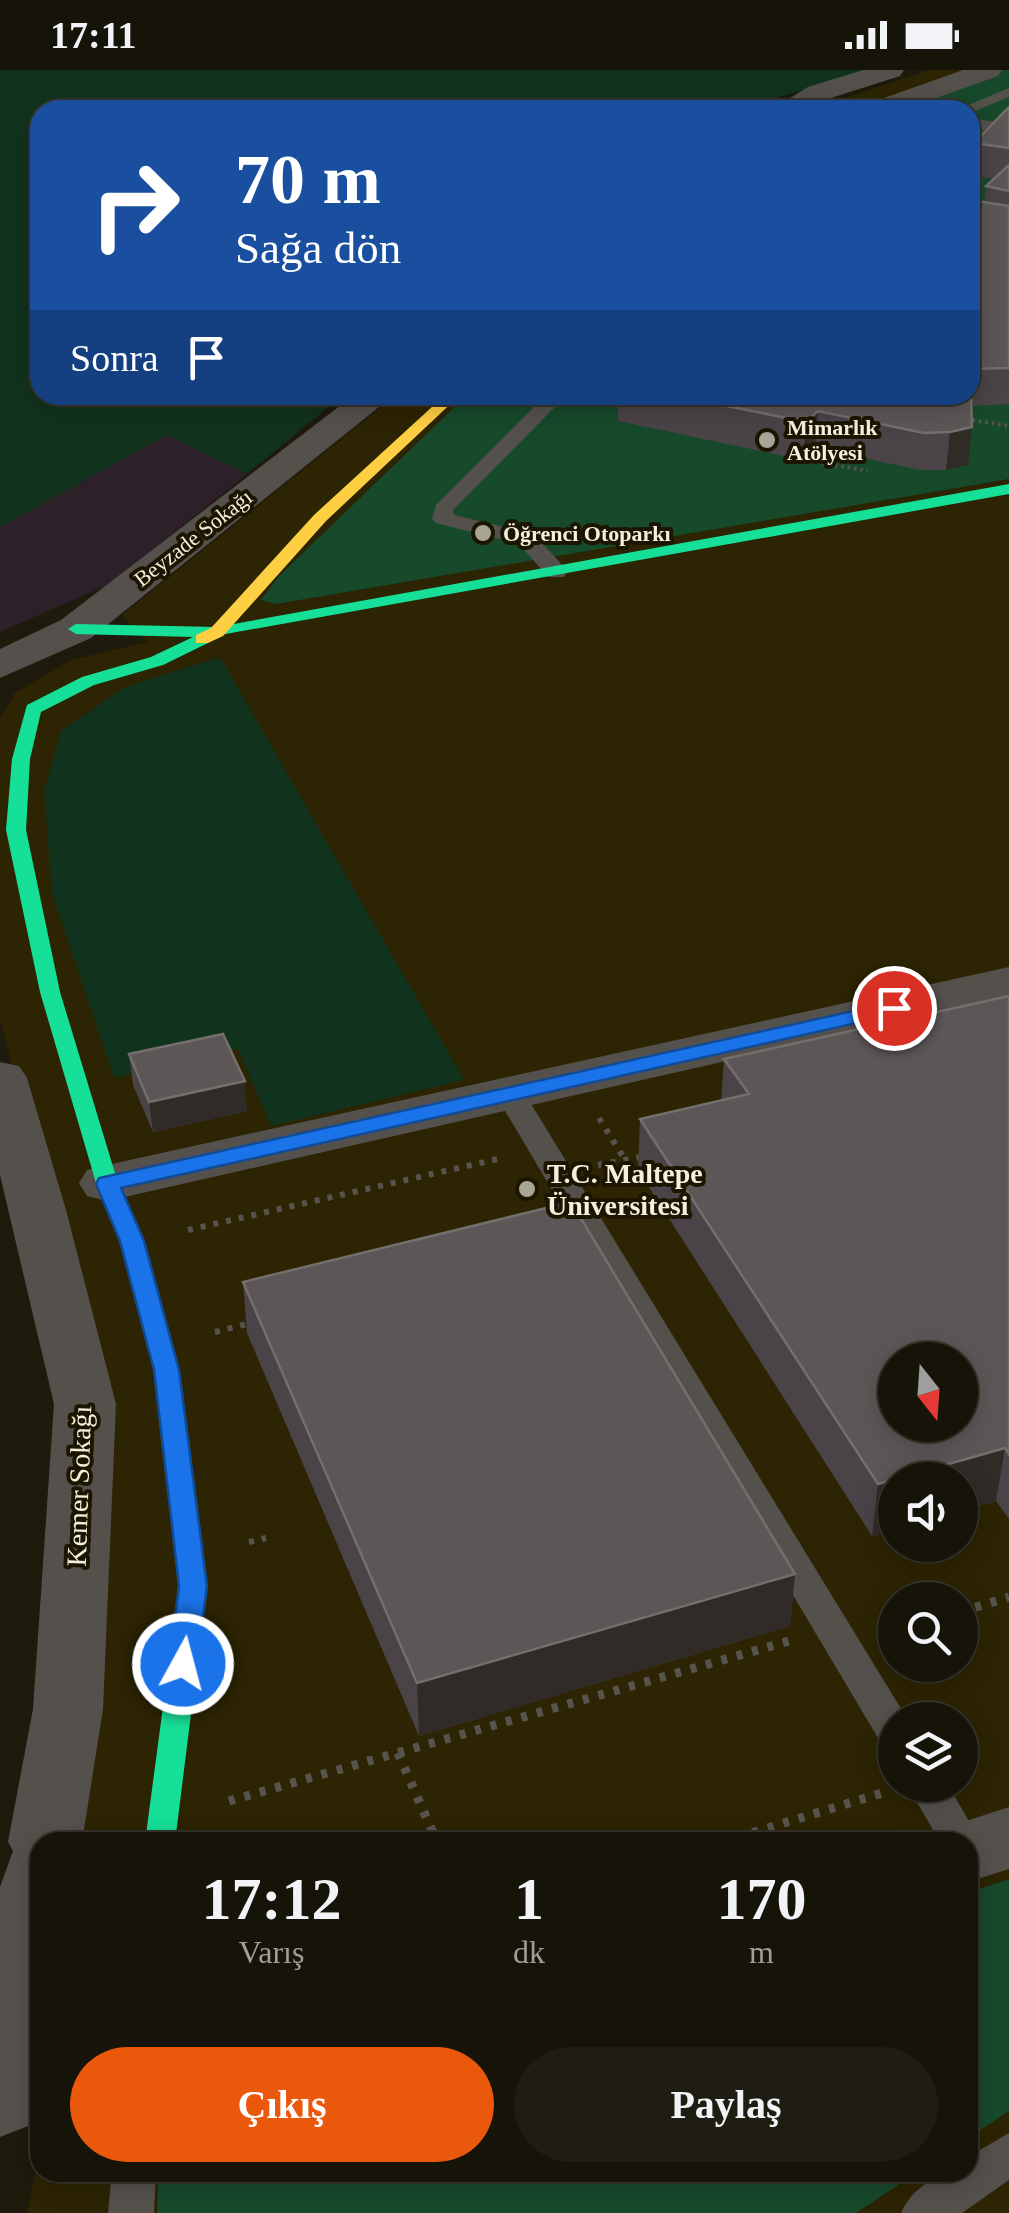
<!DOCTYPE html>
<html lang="tr">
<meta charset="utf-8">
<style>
:root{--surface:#161409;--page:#1f1d12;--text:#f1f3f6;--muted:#9e9e9c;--line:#35332a;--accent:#ea580c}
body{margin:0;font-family:Georgia,serif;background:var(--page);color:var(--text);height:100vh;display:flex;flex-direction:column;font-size:38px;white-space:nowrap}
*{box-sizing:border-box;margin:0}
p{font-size:32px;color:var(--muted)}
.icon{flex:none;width:55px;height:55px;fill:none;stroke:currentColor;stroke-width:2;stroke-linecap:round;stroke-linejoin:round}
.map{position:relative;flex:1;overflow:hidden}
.details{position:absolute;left:30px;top:1762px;width:948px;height:350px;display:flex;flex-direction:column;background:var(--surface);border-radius:30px;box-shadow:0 5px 25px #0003,0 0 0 2px var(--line)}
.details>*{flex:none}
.hud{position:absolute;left:30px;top:30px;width:950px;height:305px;border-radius:30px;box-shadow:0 5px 25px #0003,0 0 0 2px var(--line);background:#1a4fa0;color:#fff;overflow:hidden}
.needle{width:65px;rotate:163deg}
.tools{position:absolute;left:878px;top:1272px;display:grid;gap:20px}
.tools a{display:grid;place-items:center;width:100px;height:100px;border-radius:50%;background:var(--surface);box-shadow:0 5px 25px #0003,0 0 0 2px var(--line);font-size:50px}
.pin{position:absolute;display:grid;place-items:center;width:85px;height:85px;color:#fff;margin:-42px;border:5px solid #fff;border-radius:50%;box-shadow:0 2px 10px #0007}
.me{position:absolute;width:110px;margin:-55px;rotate:7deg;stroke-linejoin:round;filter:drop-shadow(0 0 8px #0008)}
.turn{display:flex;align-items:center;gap:35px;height:210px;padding:0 40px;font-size:45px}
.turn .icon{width:130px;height:130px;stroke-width:2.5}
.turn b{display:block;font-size:70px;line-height:85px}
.then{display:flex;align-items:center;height:95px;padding:0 40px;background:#0003;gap:20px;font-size:38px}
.eta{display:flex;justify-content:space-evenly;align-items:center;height:170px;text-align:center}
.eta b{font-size:60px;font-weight:800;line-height:70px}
.action{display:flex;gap:20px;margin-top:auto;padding:20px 40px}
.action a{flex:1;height:115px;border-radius:60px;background:var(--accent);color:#fff;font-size:40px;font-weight:800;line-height:115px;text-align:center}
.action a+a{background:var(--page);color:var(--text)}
.status{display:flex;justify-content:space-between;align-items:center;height:70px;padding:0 50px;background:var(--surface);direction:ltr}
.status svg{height:28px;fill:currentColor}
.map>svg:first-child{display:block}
</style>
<div class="status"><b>17:11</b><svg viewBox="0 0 49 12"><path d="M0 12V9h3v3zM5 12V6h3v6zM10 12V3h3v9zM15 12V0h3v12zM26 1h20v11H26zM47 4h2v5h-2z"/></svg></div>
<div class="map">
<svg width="1009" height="2143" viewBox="0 0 1009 2143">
<rect width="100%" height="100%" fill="#1e1a0c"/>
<path fill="#2c2402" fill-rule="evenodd" d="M930,0H1009V2143H27L40,2077V2102H968V1772H77L100,1335L0,949V648L15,623L71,590L147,572L122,545L396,325H970V40H807ZM895,1290H960V1355H895ZM895,1410H960V1475H895ZM895,1530H960V1595H895ZM895,1650H960V1715H895Z"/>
<polygon fill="#2d2029" points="167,365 247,404 108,515 0,562 0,457"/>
<g fill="#11331d">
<polygon points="0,0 869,0 773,29 750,40 40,40 40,325 343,325 247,404 167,365 0,457"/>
<polygon points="220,587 464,1010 271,1056 238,979 114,1008 52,823 44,721 61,661 123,618"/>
</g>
<g fill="#17492b">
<polygon points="998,0 1009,0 1009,409 276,534 261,530 278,507 467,325 970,325 970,40 911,40"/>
<polygon points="1009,1809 1009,2041 968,2068 968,1823"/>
<polygon points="158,2103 158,2102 916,2103 856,2143 157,2143"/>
</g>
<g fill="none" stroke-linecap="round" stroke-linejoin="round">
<g stroke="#56544d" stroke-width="4" stroke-dasharray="2.5 4" stroke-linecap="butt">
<polyline points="966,349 1009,356"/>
<polyline points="833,376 818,392 868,401"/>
</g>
<g stroke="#56544d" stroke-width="6" stroke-dasharray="5 8" stroke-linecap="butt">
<polyline points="599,1048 625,1090"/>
<polyline points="598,1095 645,1086"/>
<polyline points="188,1160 502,1088"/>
<polyline points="215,1262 251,1253"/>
<polyline points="249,1472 266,1468"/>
</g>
<g stroke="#56544d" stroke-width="9" stroke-dasharray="6 10" stroke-linecap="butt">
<polyline points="960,1542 1009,1527"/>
<polyline points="398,1683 437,1772"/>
<polyline points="229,1731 789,1571"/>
<polyline points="722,1772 882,1723"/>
</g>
<g fill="#54514d" fill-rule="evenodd">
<polygon points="1009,18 1009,27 970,43 970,40 957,40"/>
<polygon points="970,48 1009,54 1009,64 970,58"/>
<polygon points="970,110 980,113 980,119 970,120"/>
<polygon points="514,325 543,325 554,338 453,440 454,445 534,464 564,497 567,502 564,507 548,507 519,474 436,453 432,449 436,435 534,337"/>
<polygon points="510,1015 520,1018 525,1024 908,1650 895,1650 895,1678 881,1673 495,1024 500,1018"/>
<polygon points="907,1715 948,1715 981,1772 975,1784 968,1787 968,1772 940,1772"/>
<path d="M1009,2063V2110L962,2143H901C913,2116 939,2102 968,2102V2087Z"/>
<polygon points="112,2102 156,2102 154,2143 108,2143"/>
</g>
<g fill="#54514d" fill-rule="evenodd">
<polygon points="863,0 904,0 900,6 828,29 806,40 771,40 808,17"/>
<polygon points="963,0 1002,0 998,6 903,40 863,40 867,34"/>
<polygon points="354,325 394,325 91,568 0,608 0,579 61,550"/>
<polygon points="1009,897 1009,927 107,1131 87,1126 79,1113 87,1100 107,1095"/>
<polygon points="0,992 19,996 27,1008 66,1140 116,1334 103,1639 82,1772 40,1772 40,2030 28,2056 0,2067 0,1817 13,1781 8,1772 33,1639 54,1334 0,1105"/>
<polygon points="1009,1737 1009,1799 968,1812 968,1772 935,1772 942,1759"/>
</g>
<polygon fill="#16e098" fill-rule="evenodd" points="1009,414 1009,424 209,567 208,573 163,595 94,615 41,642 30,689 26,760 60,922 118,1113 144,1171 179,1300 207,1516 175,1772 145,1772 179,1516 155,1300 120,1171 96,1113 40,922 6,760 12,689 27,635 82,607 151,587 193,567 76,564 68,559 76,554 217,557"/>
<polygon fill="#ffcf43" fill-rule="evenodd" points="445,325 460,325 326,451 223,566 208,573 196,573 196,565 211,558 314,445"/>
</g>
<g fill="#4a4347">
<polygon points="1009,37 1009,334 972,336 968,395 946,400 920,400 815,378 803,390 618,351 618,325 970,325 970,132 984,132 986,116 994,109 970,105 974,73"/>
<polygon points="1009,926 1009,1449 996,1431 872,1466 638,1100 640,1049 721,1031 724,989"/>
<polygon points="129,984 247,1041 153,1062 133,1015"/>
<polygon points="243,1212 795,1504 790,1556 419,1666 247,1263"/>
</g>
<g fill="#312b28">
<polygon points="818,341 815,378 803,390 806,352"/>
<polygon points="972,357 968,395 946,400 950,362"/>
<polygon points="245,1011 247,1041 153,1062 149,1032"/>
<polygon points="1005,1378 996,1431 960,1441 960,1410 895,1410 895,1459 872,1466 878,1414"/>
<polygon points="795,1504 790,1556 419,1666 417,1613"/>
</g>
<g fill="#5c5657" stroke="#746e6c" stroke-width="2.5" fill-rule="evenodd">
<polygon points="1009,37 1009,78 974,73"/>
<polygon points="1009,95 1009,121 986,116"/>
<polygon points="971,130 1009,136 1009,298 970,299 970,132"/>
<polygon points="970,300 972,357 950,362 924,363 818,341 806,352 672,325 970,325"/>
<path d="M1009,926V1384L1005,1378L878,1414L640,1049L749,1024L724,989ZM895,1290H960V1355H895Z"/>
<polygon points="223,964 245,1011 149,1032 129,984"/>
<polygon points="571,1132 795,1504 417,1613 243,1212"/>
</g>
<polygon fill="#1a73e8" stroke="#114b97" stroke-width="2.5" points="894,932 901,933 904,938 901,943 121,1118 144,1171 179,1300 207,1516 197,1594 193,1601 183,1605 173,1601 169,1594 179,1516 154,1300 120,1171 96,1114 99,1108"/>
<g fill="#a9a596" stroke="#1c1500" stroke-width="4">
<circle cx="767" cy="370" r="10"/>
<circle cx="483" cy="463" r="10"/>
<circle cx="527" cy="1119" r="10"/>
</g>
<g text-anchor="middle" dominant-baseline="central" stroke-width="8" stroke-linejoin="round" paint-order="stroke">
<g font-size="22" font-weight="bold" fill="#f4f0e0" stroke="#1c1500" text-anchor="start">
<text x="787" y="357">Mimarlık<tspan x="787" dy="25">Atölyesi</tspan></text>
<text x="503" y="463">Öğrenci Otoparkı</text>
</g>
<g font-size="22" fill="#f4f0e0" stroke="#1c1500">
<text transform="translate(193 468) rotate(-38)">Beyzade Sokağı</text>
</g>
<g font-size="28" font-weight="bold" fill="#f4f0e0" stroke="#1c1500" text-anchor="start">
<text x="547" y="1103">T.C. Maltepe<tspan x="547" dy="32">Üniversitesi</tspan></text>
</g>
<g font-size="28" fill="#f4f0e0" stroke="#1c1500">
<text transform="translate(79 1416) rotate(-88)">Kemer Sokağı</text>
</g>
</g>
</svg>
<div class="tools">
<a><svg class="needle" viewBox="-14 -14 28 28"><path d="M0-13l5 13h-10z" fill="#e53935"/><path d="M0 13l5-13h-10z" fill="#9e9e9c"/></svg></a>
<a><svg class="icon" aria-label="sound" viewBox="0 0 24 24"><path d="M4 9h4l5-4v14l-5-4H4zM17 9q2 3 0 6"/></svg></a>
<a><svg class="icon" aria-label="search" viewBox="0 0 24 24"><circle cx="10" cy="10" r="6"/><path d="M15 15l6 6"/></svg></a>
<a><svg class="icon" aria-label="layers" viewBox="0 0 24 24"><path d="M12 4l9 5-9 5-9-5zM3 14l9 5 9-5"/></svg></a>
</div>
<div class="pin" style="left:894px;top:938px;background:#d93025"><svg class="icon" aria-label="arrive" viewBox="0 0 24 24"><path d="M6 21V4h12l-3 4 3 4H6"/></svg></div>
<svg class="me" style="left:183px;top:1594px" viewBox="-20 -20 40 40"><circle r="17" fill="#1a73e8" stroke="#fff" stroke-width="3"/><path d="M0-11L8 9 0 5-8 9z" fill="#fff"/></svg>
<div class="hud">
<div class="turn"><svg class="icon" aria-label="right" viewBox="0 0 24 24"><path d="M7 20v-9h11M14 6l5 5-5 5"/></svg><div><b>70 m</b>Sağa dön</div></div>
<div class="then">Sonra<svg class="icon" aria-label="arrive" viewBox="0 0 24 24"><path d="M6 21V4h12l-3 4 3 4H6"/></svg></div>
</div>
<section class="details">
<div class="eta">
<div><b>17:12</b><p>Varış</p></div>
<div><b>1</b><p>dk</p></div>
<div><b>170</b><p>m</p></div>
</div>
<div class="action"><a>Çıkış</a><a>Paylaş</a></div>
</section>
</div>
